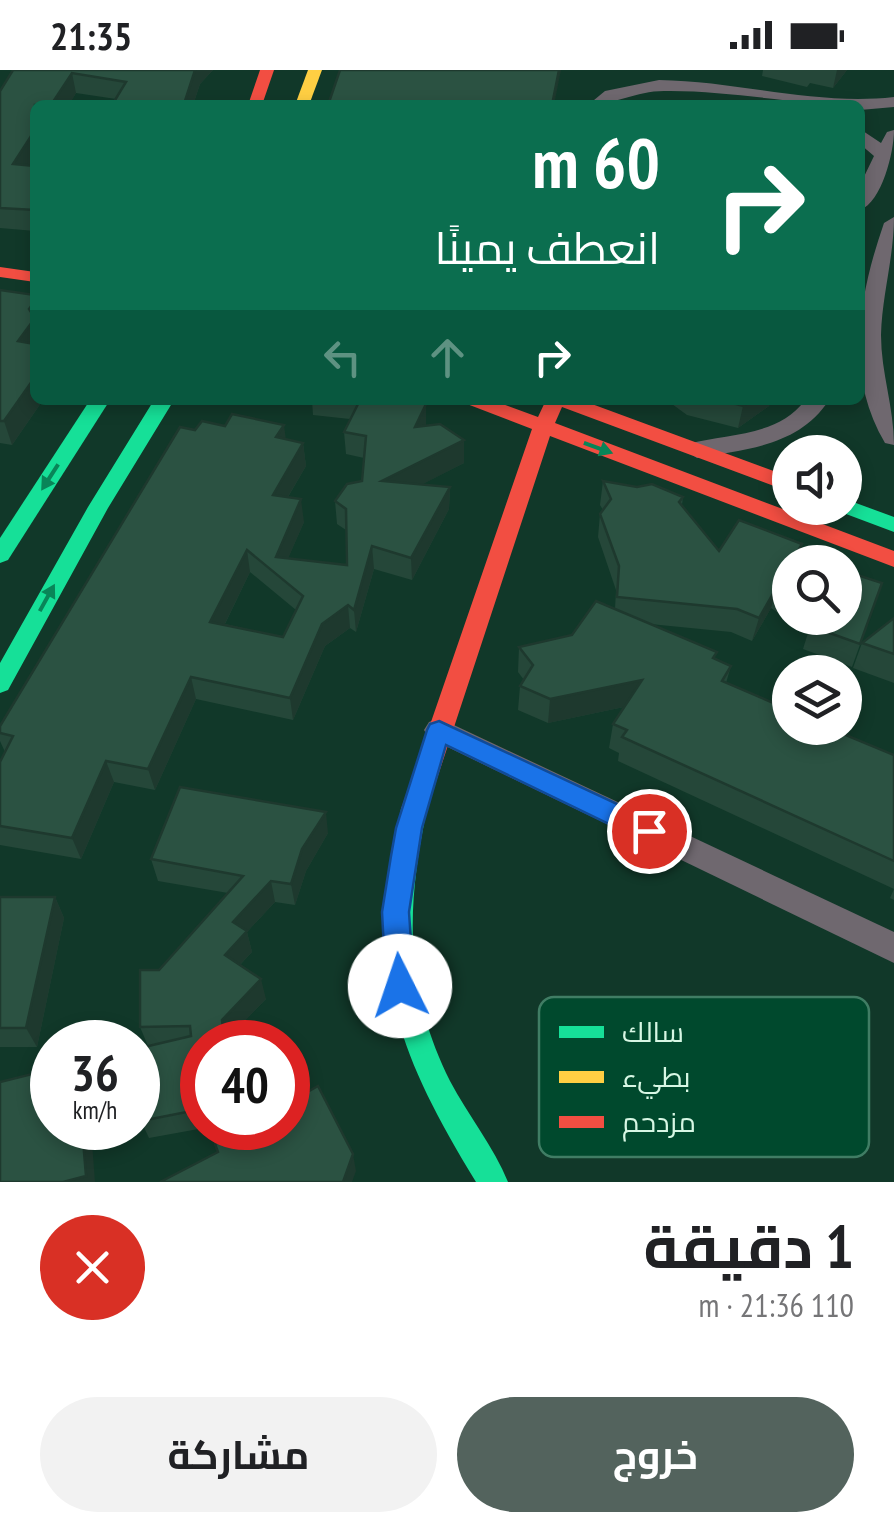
<!DOCTYPE html>
<html lang="ar">
<meta charset="utf-8">
<style>
:root{--surface:#fff;--page:#f2f2f2;--text:#202124;--muted:#757577;--accent:#53635d}
body{margin:0;font-family:"PT Sans Narrow",Cairo,sans-serif;background:var(--page);color:var(--text);direction:rtl;height:100vh;display:flex;flex-direction:column;font-size:38px;white-space:nowrap}
*{box-sizing:border-box;margin:0}
p{font-size:32px;color:var(--muted)}
.icon{flex:none;width:55px;height:55px;fill:none;stroke:currentColor;stroke-width:2;stroke-linecap:round;stroke-linejoin:round}
.map{position:relative;height:1112px;overflow:hidden;direction:ltr}
.sheet{display:flex;flex-direction:column;background:var(--surface);flex:1}
.sheet>*{flex:none}
.guide{position:absolute;left:30px;top:30px;width:835px;height:305px;border-radius:15px;box-shadow:0 5px 15px #0003;direction:rtl;background:#0b6e4f;color:#fff;overflow:hidden}
.controls{position:absolute;left:772px;top:365px;display:grid;gap:20px}
.controls a{display:grid;place-items:center;width:90px;height:90px;border-radius:50%;background:var(--surface);box-shadow:0 5px 15px #0003;font-size:50px}
.speed{position:absolute;left:30px;top:950px;display:flex;gap:20px;font-size:50px;font-weight:700;text-align:center}
.speed>*{display:grid;place-content:center;width:130px;height:130px;border-radius:50%;background:var(--surface);box-shadow:0 5px 15px #0003;line-height:1}
.speed small{font-size:25px;font-weight:400}
.speed .limit{border:15px solid #d22;background:#fff;color:#111}
.pin{position:absolute;display:grid;place-items:center;width:85px;height:85px;color:#fff;margin:-42px;border:5px solid #fff;border-radius:50%;box-shadow:0 2px 10px #0007}
.me{position:absolute;width:110px;margin:-55px;rotate:356deg;stroke-linejoin:round;filter:drop-shadow(0 0 8px #0008)}
.turn{display:flex;align-items:center;gap:35px;height:210px;padding:0 40px;font-size:45px}
.turn .icon{width:130px;height:130px;stroke-width:2.5}
.turn b{display:block;font-size:70px;line-height:85px}
.lanes{display:flex;align-items:center;height:95px;padding:0 40px;background:#0003;justify-content:center;gap:50px;direction:ltr}
.lanes .off{opacity:.35}
.round{display:grid;place-items:center;flex:none;width:105px;height:105px;border-radius:52px;background:var(--page)}
.head{display:flex;align-items:center;justify-content:space-between;height:170px;padding:0 40px}
h1{font-size:60px;font-weight:700;line-height:75px}
.action{display:flex;gap:20px;margin-top:auto;padding:20px 40px}
.action a{flex:1;height:115px;border-radius:60px;background:var(--accent);color:#fff;font-size:40px;font-weight:700;line-height:115px;text-align:center}
.action a+a{background:var(--page);color:var(--text)}
.status{display:flex;justify-content:space-between;align-items:center;height:70px;padding:0 50px;background:var(--surface);direction:ltr}
.status svg{height:28px;fill:currentColor}
.map>svg:first-child{display:block}
</style>
<div class="status"><b>21:35</b><svg viewBox="0 0 49 12"><path d="M0 12V9h3v3zM5 12V6h3v6zM10 12V3h3v9zM15 12V0h3v12zM26 1h20v11H26zM47 4h2v5h-2z"/></svg></div>
<div class="map">
<svg width="894" height="1112" viewBox="0 0 894 1112">
<rect width="100%" height="100%" fill="#113829"/>
<g fill="none" stroke-linecap="round" stroke-linejoin="round">
<g fill="#6f686f" fill-rule="evenodd">
<path d="M659,10C737,11 816,36 894,27V37L860,40V35C794,35 730,20 664,21C636,21 614,35 588,35L605,21Z"/>
<path d="M860,59L881,73L887,62L894,60C894,82 882,132 860,140V115L874,86L860,74Z"/>
<path d="M894,147C894,187 882,225 881,265C881,303 894,337 894,375L885,373C844,304 859,225 884,153Z"/>
<path d="M805,330H829C799,376 747,379 697,388L685,380L688,374C728,363 778,367 805,330Z"/>
<polygon points="439,648 894,862 894,893 429,668 424,660 429,652"/>
</g>
<g fill="#16e098" fill-rule="evenodd">
<polygon points="90,330 110,330 8,490 0,493 0,468"/>
<polygon points="154,330 174,330 108,438 8,620 0,623 0,593 88,437"/>
<polygon points="845,429 894,447 894,462 838,441 836,438 845,438"/>
<path d="M414,728L423,731L427,739C406,837 404,919 450,1011C468,1045 494,1077 508,1112H476C393,976 366,897 401,739L405,731Z"/>
</g>
<polygon fill="#ffcf43" fill-rule="evenodd" points="308,0 322,0 309,35 295,35"/>
<g fill="#f24e42" fill-rule="evenodd">
<polygon points="260,0 274,0 262,35 248,35"/>
<polygon points="0,197 35,202 35,212 0,207"/>
<polygon points="464,330 492,330 538,347 546,330 581,330 790,407 790,422 562,337 555,353 894,481 894,497 550,366 427,739 423,747 414,750 405,747 401,739 532,359 467,334"/>
</g>
</g>
<g fill="#254739" fill-rule="evenodd">
<polygon points="13,0 213,0 200,14 194,32 116,29 76,23 31,95 35,96 35,161 0,158 0,21"/>
<polygon points="763,0 847,0 833,18 810,13 807,17 762,6"/>
<polygon points="0,220 35,330 43,330 12,375 0,373"/>
<path d="M312,330H419L426,356L464,393L422,414L450,417L449,439L412,510L374,499L356,562L350,558L325,576L293,650L196,629L155,720L114,712L81,789L0,775V692L5,682L0,671V656L195,360L286,369L303,373L306,396L288,427L304,452L288,488L347,495L346,460L337,454L335,431L362,411L364,388L346,384L344,362L350,349L313,345ZM250,502L296,540L283,567L225,554Z"/>
<polygon points="643,330 771,330 769,336 738,358 687,345 672,334"/>
<polygon points="603,411 683,427 682,435 719,481 790,492 790,548 845,548 882,513 852,597 803,579 808,563 771,538 752,571 731,562 650,554 731,596 726,613 894,685 894,830 890,828 894,819 618,691 619,683 609,678 613,654 624,637 548,653 518,640 520,616 524,610 518,602 519,577 572,565 615,539 616,520 598,467 600,444 603,440 600,435"/>
<polygon points="894,548 894,613 853,598 862,573"/>
<polygon points="328,763 306,801 295,835 275,832 247,862 252,882 240,895 266,929 227,969 228,972 202,972 202,1058 204,1058 149,1068 141,1051 148,976 140,957 159,900 228,823 158,811 151,789"/>
<polygon points="0,827 55,827 64,848 37,977 0,977"/>
</g>
<g fill="#1e392e">
<polygon points="195,0 213,0 200,14 193,35 185,31"/>
<polygon points="559,0 561,0 554,35 552,35"/>
<polygon points="837,0 847,0 833,18"/>
<polygon points="72,3 76,23 69,35 51,35"/>
<polygon points="35,60 35,88 18,115 13,94"/>
<polygon points="35,231 35,282 18,271 29,239"/>
<polygon points="35,307 35,330 43,330 12,375 4,351"/>
<polygon points="751,330 771,330 769,336 738,358 743,336"/>
<polygon points="426,334 426,357 415,357"/>
<polygon points="284,355 287,378 276,367"/>
<polygon points="464,370 464,393 384,434 382,411"/>
<polygon points="303,373 306,396 276,447 273,425"/>
<polygon points="450,417 449,439 412,510 411,488"/>
<polygon points="301,429 304,452 280,507 276,487"/>
<polygon points="372,476 374,499 356,562 354,540"/>
<polygon points="247,480 250,502 215,574 210,552"/>
<polygon points="778,515 771,538 752,571 759,548"/>
<polygon points="348,535 350,558 325,576 293,650 290,628 322,554"/>
<polygon points="191,607 196,629 155,720 148,699"/>
<polygon points="642,610 638,634 548,653 550,629"/>
<polygon points="106,691 114,712 81,789 72,768"/>
<polygon points="326,742 328,763 306,801 295,835 291,814 302,779"/>
<polygon points="271,811 275,832 247,862 252,882 230,905 225,885 233,852"/>
<polygon points="55,827 64,848 37,977 26,958"/>
<polygon points="261,909 266,929 227,969 228,972 224,972 222,950"/>
<polygon points="82,1058 91,1058 95,1112 63,1112"/>
<polygon points="353,1084 356,1101 352,1112 343,1112"/>
</g>
<g fill="#2b5242" stroke="#1e392e" stroke-width="2.5" fill-rule="evenodd">
<polygon points="13,0 195,0 185,31 207,33 206,35 112,35 126,12 72,3 51,35 35,35 35,60 13,94 35,96 35,140 0,138 0,21"/>
<polygon points="340,0 559,0 552,35 328,35"/>
<polygon points="0,220 35,225 35,231 29,239 35,248 18,271 35,274 35,307 4,351 0,351"/>
<path d="M360,330H419L426,334L415,357L440,354L464,370L382,411L450,417L411,488L372,476L354,540L348,535L322,554L290,628L191,607L148,699L106,691L72,768L0,756V692L13,666L0,663V656L180,357L195,360L202,351L225,356L232,344L284,355L276,367L303,373L273,425L301,429L276,487L347,495L346,439L335,431L347,414L362,411L366,366L344,362ZM247,480L303,526L283,567L210,552Z"/>
<polygon points="721,330 751,330 743,336"/>
<polygon points="603,411 637,417 652,414 683,427 679,432 719,481 739,450 802,474 795,486 816,492 790,492 790,523 778,515 759,548 737,539 617,527 619,496 600,444 611,429"/>
<polygon points="845,501 882,513 860,574 810,556 814,548 845,548"/>
<polygon points="596,531 717,582 713,588 731,596 722,611 790,640 790,658 829,658 894,685 894,791 622,667 627,660 613,654 642,610 550,629 520,616 533,595 519,577 572,565"/>
<polygon points="894,548 894,584 862,573"/>
<polygon points="180,717 326,742 302,779 291,814 271,811 233,852 247,861 225,885 261,909 222,950 224,972 202,972 202,1039 141,1051 140,978 191,966 190,956 140,957 140,900 159,900 243,806 151,789"/>
<polygon points="0,827 55,827 26,958 0,958"/>
<polygon points="52,999 52,1058 82,1058 86,1106 63,1112 0,1112 0,1012"/>
<polygon points="318,1016 353,1084 343,1112 160,1112 218,1082 215,1074 244,1058 288,1058 288,1033"/>
</g>
<defs><path id="oneway-solid" d="M-6-.8H1V-3.2L6.5 0L1 3.2V.8H-6Z" transform="scale(2.5)"/></defs>
<g fill="#098558">
<use href="#oneway-solid" transform="translate(598 378) rotate(20)"/>
<use href="#oneway-solid" transform="translate(50 407) rotate(123)"/>
<use href="#oneway-solid" transform="translate(47 528) rotate(-61)"/>
</g>
<polygon fill="#1a73e8" stroke="#114b97" stroke-width="2.5" points="439,651 658,753 662,761 658,769 649,772 640,769 446,675 422,758 409,842 414,916 410,925 400,929 390,925 386,916 382,842 391,786 396,758 427,660 430,654"/>
<rect x="539" y="927" width="330" height="160" rx="15" fill="#00492d" stroke="#407d64" stroke-width="2.5"/>
<rect x="559" y="956" width="45" height="12" fill="#16e098"/>
<rect x="559" y="1001" width="45" height="12" fill="#ffcf43"/>
<rect x="559" y="1046" width="45" height="12" fill="#f24e42"/>
<g font-size="28" fill="#d7f7e4">
<text x="622" y="972">سالك</text>
<text x="622" y="1017">بطيء</text>
<text x="622" y="1062">مزدحم</text>
</g>
</svg>
<div class="controls">
<a><svg class="icon" aria-label="sound" viewBox="0 0 24 24"><path d="M4 9h4l5-4v14l-5-4H4zM17 9q2 3 0 6"/></svg></a>
<a><svg class="icon" aria-label="search" viewBox="0 0 24 24"><circle cx="10" cy="10" r="6"/><path d="M15 15l6 6"/></svg></a>
<a><svg class="icon" aria-label="layers" viewBox="0 0 24 24"><path d="M12 4l9 5-9 5-9-5zM3 14l9 5 9-5"/></svg></a>
</div>
<div class="speed"><div>36<small>km/h</small></div><div class="limit">40</div></div>
<div class="pin" style="left:649px;top:761px;background:#d93025"><svg class="icon" aria-label="arrive" viewBox="0 0 24 24"><path d="M6 21V4h12l-3 4 3 4H6"/></svg></div>
<svg class="me" style="left:400px;top:916px" viewBox="-20 -20 40 40"><circle r="19" fill="#fff"/><path d="M0-13L10 11 0 6-10 11z" fill="#1a73e8"/></svg>
<div class="guide">
<div class="turn"><svg class="icon" aria-label="right" viewBox="0 0 24 24"><path d="M7 20v-9h11M14 6l5 5-5 5"/></svg><div><b>60 m</b>انعطف يمينًا</div></div>
<div class="lanes"><svg class="icon off" aria-label="left" viewBox="0 0 24 24"><path d="M17 20v-9H6M10 6l-5 5 5 5"/></svg><svg class="icon off" aria-label="ahead" viewBox="0 0 24 24"><path d="M12 20V5M6 11l6-6 6 6"/></svg><svg class="icon" aria-label="right" viewBox="0 0 24 24"><path d="M7 20v-9h11M14 6l5 5-5 5"/></svg></div>
</div>
</div>
<section class="sheet">
<div class="head"><div><h1>1 دقيقة</h1><p>110 m · 21:36</p></div><a class="round" style="background:#d93025;color:#fff"><svg class="icon" aria-label="close" viewBox="0 0 24 24"><path d="M6 6l12 12M18 6L6 18"/></svg></a></div>
<div class="action"><a>خروج</a><a>مشاركة</a></div>
</section>
